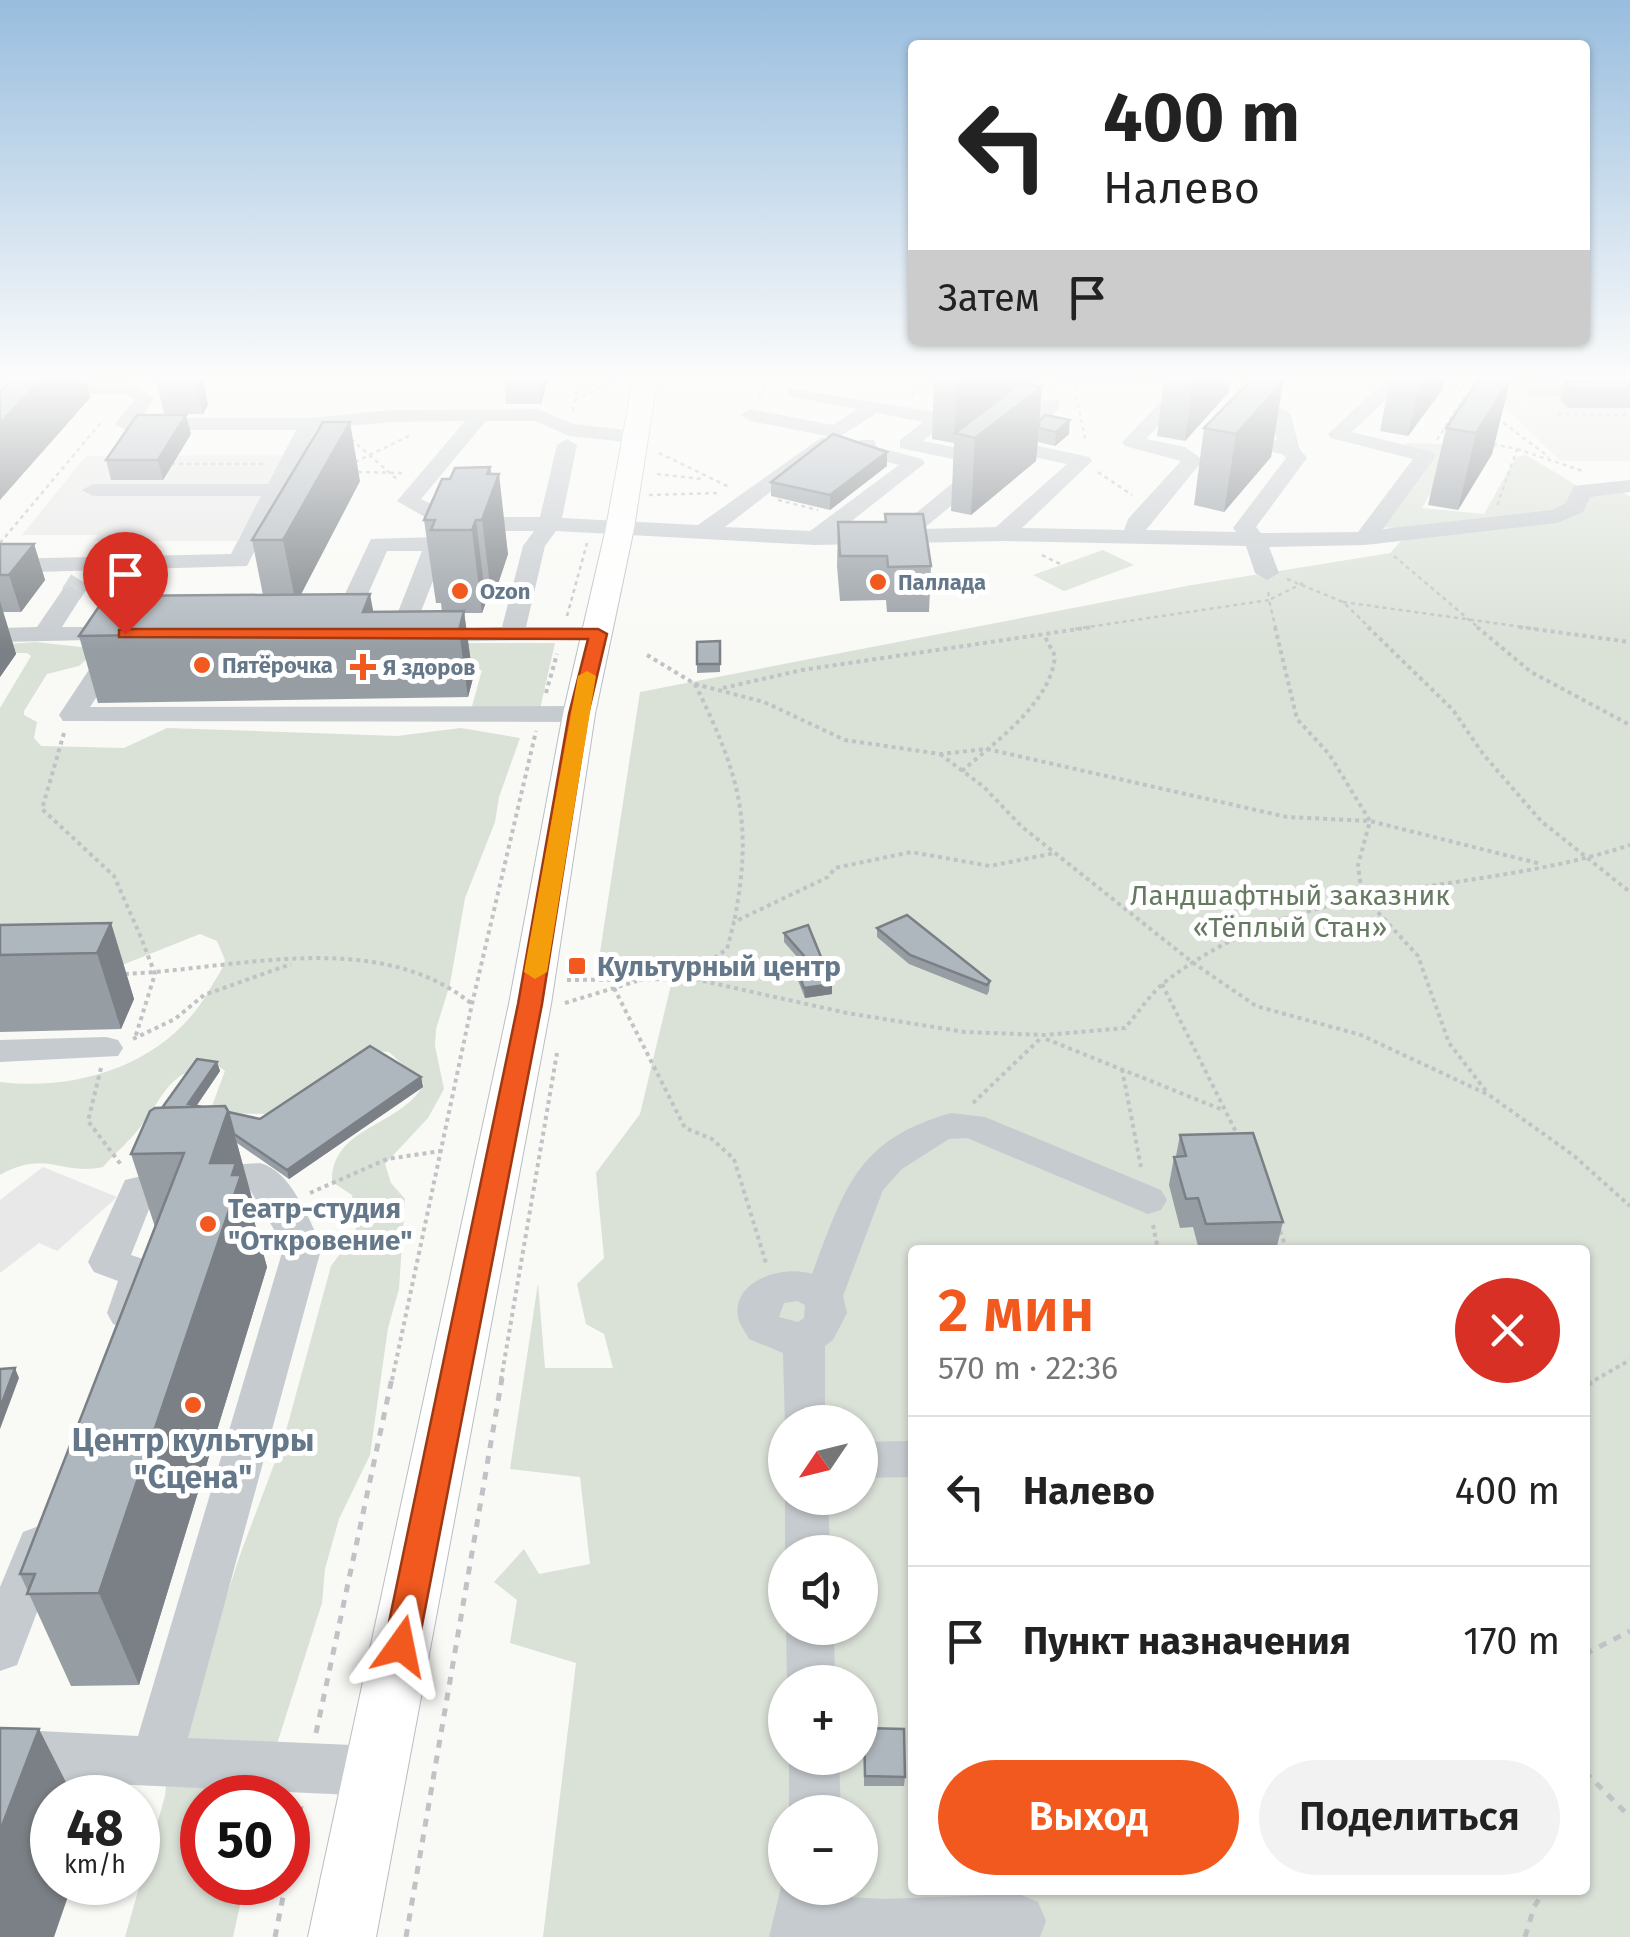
<!DOCTYPE html>
<html lang="ru">
<meta charset="utf-8">
<style>
:root{--surface:#fff;--page:#f2f2f2;--text:#222;--muted:#767676;--line:#e0e0e0;--accent:#f2591e}
body{margin:0;font-family:"Fira Sans",sans-serif;background:var(--page);color:var(--text);height:100vh;display:flex;flex-direction:column;font-size:38px;white-space:nowrap}
*{box-sizing:border-box;margin:0}
p{font-size:32px;color:var(--muted)}
.icon{flex:none;width:55px;height:55px;fill:none;stroke:currentColor;stroke-width:2;stroke-linecap:round;stroke-linejoin:round}
.map{position:relative;flex:1;overflow:hidden}
.sheet{position:absolute;left:908px;top:1245px;width:682px;height:650px;display:flex;flex-direction:column;background:var(--surface);border-radius:10px;box-shadow:0 2px 8px #0004}
.sheet>*{flex:none}
.top-card{position:absolute;left:908px;top:40px;width:682px;height:305px;border-radius:10px;box-shadow:0 2px 8px #0004;background:#fff;color:var(--text);overflow:hidden}
.needle{width:65px;rotate:235deg}
.controls{position:absolute;left:768px;top:1405px;display:grid;gap:20px}
.controls a{display:grid;place-items:center;width:110px;height:110px;border-radius:50%;background:var(--surface);box-shadow:0 2px 8px #0004;font-size:50px}
.speed{position:absolute;left:30px;top:1775px;display:flex;gap:20px;font-size:50px;font-weight:700;text-align:center}
.speed>*{display:grid;place-content:center;width:130px;height:130px;border-radius:50%;background:var(--surface);box-shadow:0 2px 8px #0004;line-height:1}
.speed small{font-size:25px;font-weight:400}
.speed .limit{border:15px solid #d22;background:#fff;color:#111}
.pin{position:absolute;display:grid;place-items:center;width:85px;height:85px;color:#fff;margin:-102px -42px;border-radius:50% 50% 50% 0;rotate:-45deg;box-shadow:0 0 10px #0007}
.pin .icon{rotate:45deg}
.me{position:absolute;width:110px;margin:-55px;rotate:12deg;stroke-linejoin:round;filter:drop-shadow(0 0 8px #0008)}
.turn{display:flex;align-items:center;gap:35px;height:210px;padding:0 30px;font-size:45px}
.turn .icon{width:130px;height:130px;stroke-width:2.5}
.turn b{display:block;font-size:70px;line-height:85px}
.then{display:flex;align-items:center;height:95px;padding:0 30px;background:#0003;gap:20px;font-size:38px}
.round{display:grid;place-items:center;flex:none;width:105px;height:105px;border-radius:52px;background:var(--page)}
.headline{display:flex;align-items:center;justify-content:space-between;height:170px;padding:0 30px}
h1{font-size:60px;font-weight:600;line-height:75px;color:var(--accent)}
.action{display:flex;gap:20px;margin-top:auto;padding:20px 30px}
.action a{flex:1;height:115px;border-radius:60px;background:var(--accent);color:#fff;font-size:40px;font-weight:600;line-height:115px;text-align:center}
.action a+a{background:var(--page);color:var(--text)}
ul{padding:0;list-style:none}
li{display:flex;align-items:center;gap:30px;height:150px;padding:0 30px;border-top:2px solid var(--line)}
li div{flex:1}
li b{display:block;font-size:38px}
li em{font-style:normal}
.map>svg:first-child{display:block}
</style>
<div class="map">
<svg width="1630" height="1937" viewBox="0 0 1630 1937">
<rect width="100%" height="100%" fill="#f9f9f6"/>
<g fill="#e7e8e7">
<polygon points="1479,380 1630,380 1630,461 1560,461"/>
<polygon points="286,455 237,541 94,541 98,535 22,535 86,456"/>
<polygon points="43,1167 117,1197 57,1251 39,1243 0,1273 0,1200"/>
</g>
<g fill="#dae1d7" fill-rule="evenodd">
<path d="M1462,438L1499,446L1488,451L1456,447L1422,508L1484,514L1516,457L1526,455L1576,485L1570,504C1516,525 1437,533 1380,527L1436,456L1415,452L1404,443L1442,444Z"/>
<path d="M1622,492L1630,496V1937H543L576,1663L510,1643L517,1600L494,1582L524,1549L539,1574L590,1564L580,1477L510,1469L538,1283L545,1368H613L604,1334L586,1324L577,1284L604,1258L596,1173L640,1114L675,968L597,972L640,692L1192,585L1390,553L1401,541L1491,525L1563,517L1592,494ZM912,1250H1585V1890H912ZM785,1422H860V1498H785ZM785,1552H860V1628H785ZM785,1682H860V1758H785ZM785,1812H860V1888H785Z"/>
<polygon points="1103,550 1134,565 1064,591 1033,575"/>
<path d="M36,642L89,648V657L79,666L47,674L24,711V715L37,722L34,738L41,746L124,748L167,728L397,736L461,728L520,738L499,797L495,822L465,898L450,984L436,1029L435,1046L444,1089L428,1118L385,1164L391,1183L405,1199L399,1289L388,1328L370,1455L339,1519L325,1569L322,1603L260,1797L202,1798V1882L245,1883L233,1937H125L165,1796L167,1777L240,1555L284,1438L331,1266L354,1235L357,1224L352,1195L332,1182C331,1126 401,1127 424,1084L389,1052L376,1051L326,1074L274,1114L218,1113L212,1106L225,1071L217,1065C168,1070 168,1091 141,1126C130,1141 115,1153 103,1167C59,1176 47,1149 0,1175V1082C81,1092 171,1062 211,987C216,978 223,970 225,960L217,941L200,934L117,967L0,989V708L31,656L27,653H9L7,644Z"/>
<polygon points="421,643 555,643 540,709 471,710 482,670 412,670"/>
</g>
<g fill="none" stroke-linecap="round" stroke-linejoin="round">
<polyline stroke="#cdd2d6" stroke-width="21" stroke-dasharray="21 11" stroke-linecap="butt" points="71,594 80,580"/>
<g stroke="#b9bec2" stroke-width="2">
<polygon id="major" points="633,380 657,380 634,528 595,714 551,1004 376,1937 308,1937 509,1004 563,714 606,528"/>
</g>
<g stroke="#c0c3c5" stroke-width="2.5" stroke-dasharray="4 4" stroke-linecap="butt">
<polyline points="915,380 935,381"/>
<polyline points="1073,380 1086,443"/>
<polyline points="1227,380 1252,380"/>
<polyline points="1032,384 1162,381"/>
<polyline points="911,395 936,387"/>
<polyline points="759,397 768,380"/>
<polyline points="575,400 617,380"/>
<polyline points="573,411 578,380"/>
<polyline points="1558,414 1630,415"/>
<polyline points="1497,418 1549,457"/>
<polyline points="351,439 399,481"/>
<polyline points="1437,440 1464,396 1451,380"/>
<polyline points="1493,444 1517,449 1497,506"/>
<polyline points="1517,449 1583,471"/>
<polyline points="659,453 731,488"/>
<polyline points="355,462 409,436"/>
<polyline points="171,464 267,464"/>
<polyline points="358,472 403,473"/>
<polyline points="1098,472 1132,495"/>
<polyline points="657,474 702,479"/>
<polyline points="649,495 720,493"/>
<polyline points="778,500 818,510"/>
<polyline points="0,543 103,420"/>
<polyline points="1042,555 1062,565"/>
<polyline points="1394,556 1480,629"/>
<polyline points="1287,579 1343,602 1371,629"/>
<polyline points="1343,602 1537,629"/>
<polyline points="567,616 587,543"/>
<polyline points="1075,629 1269,600 1268,588"/>
<polyline points="1276,629 1269,600 1303,583"/>
</g>
<g stroke="#c0c3c5" stroke-width="4" stroke-dasharray="4 4" stroke-linecap="butt">
<polyline points="1275,627 1297,719 1329,754 1370,821 1358,865 1362,895 1418,956 1449,1043 1486,1091"/>
<polyline points="1368,627 1453,710 1483,754 1541,821 1630,892"/>
<polyline points="1477,627 1531,672 1630,725"/>
<polyline points="1519,627 1630,642"/>
<polyline points="647,655 695,684 764,702 845,740 940,754 987,749 1287,817 1370,821 1541,864"/>
<path d="M695,684C739,774 754,822 734,922"/>
<polyline points="723,688 802,670 1092,627"/>
<polyline points="546,693 557,654"/>
<polyline points="64,733 42,809 114,876 140,935 155,974 135,1038"/>
<polyline points="940,754 984,787 1021,826 1192,962 1256,1006 1361,1035 1489,1095 1573,1155 1630,1206"/>
<path d="M962,771C995,742 1051,703 1055,656L1044,635"/>
<path d="M125,974C237,969 377,927 472,1004"/>
<path d="M567,980L694,979L847,1013L965,1032L1045,1035L1125,1028C1138,1013 1150,994 1165,982C1304,874 1474,897 1630,845"/>
<polyline points="693,980 697,970 727,949 734,922 828,877 835,868 911,852 990,866 1055,853"/>
<polyline points="1162,984 1238,1136"/>
<polyline points="614,988 685,1128 712,1139 734,1159 766,1263"/>
<polyline points="565,1003 637,981"/>
<polyline points="133,1039 175,1019 204,995 291,964"/>
<polyline points="1046,1039 1223,1110"/>
<polyline points="101,1068 88,1121 122,1166"/>
<polyline points="1122,1069 1141,1167"/>
<polyline points="973,1103 1042,1037"/>
<polyline points="310,1193 387,1159 441,1151"/>
<polyline points="1153,1225 1158,1250"/>
<polyline points="1280,1231 1287,1250"/>
<polyline points="392,1380 472,1004 536,731"/>
<polyline points="501,1380 557,1053"/>
<polyline points="1595,1380 1630,1360"/>
</g>
<g stroke="#c0c3c5" stroke-width="5" stroke-dasharray="8 8" stroke-linecap="butt">
<polyline points="1585,1386 1599,1378"/>
<polyline points="1585,1654 1630,1631"/>
<polyline points="316,1733 392,1378"/>
<polyline points="1585,1772 1630,1817"/>
<polyline points="288,1876 301,1806"/>
<polyline points="275,1937 286,1882"/>
<polyline points="406,1937 502,1378"/>
<polyline points="1525,1937 1534,1907 1545,1890"/>
</g>
<g fill="#c6cbcf" fill-rule="evenodd">
<path d="M1182,380L1198,383L1146,439L1185,447L1203,460L1146,530L1236,532L1233,528L1286,458L1282,454L1224,441L1221,437L1231,431L1277,440L1271,414L1281,408L1291,414L1299,448L1307,458L1256,527L1261,533L1358,532L1413,459L1331,438L1328,434L1386,380H1406L1352,432L1433,452L1436,456L1383,529L1552,510L1566,503L1574,486L1582,485L1630,480V492L1590,497L1583,512L1557,523L1365,545L1269,547L1279,573L1267,580L1255,573L1246,546L1002,541L815,545L556,531L545,546L526,627H598L607,629L610,634L607,639L423,642L411,635L414,630L502,627L523,546L534,531H464L474,537L471,542L446,548L416,624H336L333,619L371,539L436,537L462,531L446,529L397,501L465,421L392,422L316,429L247,566L0,573V559L231,554L261,496H93L82,490L93,484H268L296,430H125L115,424L134,400L126,394H0V382H130L155,399L140,418H309L392,410L538,409L573,424L635,431L645,437L635,443L569,436L535,421H486L421,499L458,517H540L557,445L567,439L577,445L562,518L698,525L822,437L832,443L829,447L725,527L810,531L899,465L860,455L857,451L860,440H874L877,447L922,459L925,463L839,531L895,530L976,464L900,448V440L923,422L877,413L837,438L750,421L740,415L750,409L833,425L857,409L788,396V388L935,412L959,394H973V402L923,441L988,454L1045,400H1059V408L1025,443L1089,457L1092,461L1022,528L1124,530L1128,519L1181,461L1125,446L1122,442ZM1015,453L1067,464L996,527L923,529ZM387,551H422L398,612H360Z"/>
<polygon points="1599,384 1608,390 1606,394 1534,397 1525,391 1534,385"/>
<polygon points="71,587 83,594 62,627 124,627 136,634 133,639 0,642 0,628 37,627 63,589"/>
<polygon points="115,641 128,649 90,707 579,706 592,714 579,722 63,721 59,715 106,644"/>
<polygon points="106,1037 118,1040 123,1048 118,1056 0,1062 0,1040"/>
<path d="M951,1113L985,1117L1161,1190L1167,1200L1161,1210L1148,1214L967,1138L949,1139L902,1169L883,1190L843,1296L847,1313L833,1340L825,1346V1422H785V1427L783,1353L749,1339C746,1333 739,1324 738,1317C732,1279 785,1265 812,1274C844,1191 855,1140 951,1113ZM797,1301L805,1305L804,1318L798,1322L779,1317L784,1303Z"/>
<path d="M260,1163C292,1172 308,1218 322,1246L188,1738L375,1746L393,1753L401,1771L393,1789L375,1796L0,1779V1729L138,1736L284,1246L250,1190L153,1199L131,1255L155,1263L161,1274L141,1324L127,1329L113,1324L107,1313L118,1281L94,1272L88,1262L125,1180L171,1169Z"/>
<polygon points="912,1441 912,1477 860,1478 860,1442"/>
<polygon points="785,1495 828,1498 830,1552 785,1554"/>
<polygon points="39,1526 55,1532 62,1546 17,1665 0,1671 0,1587 23,1532"/>
<polygon points="786,1628 834,1628 835,1682 787,1682"/>
<polygon points="789,1758 839,1758 841,1812 789,1812"/>
<polygon points="785,1871 785,1888 832,1888 831,1896 884,1899 1019,1894 1038,1902 1046,1921 1040,1937 769,1937"/>
</g>
<use href="#major" fill="#fff" fill-rule="evenodd"/>
</g>
<g fill="#969da3">
<polygon points="156,380 203,380 208,405 203,414 164,414"/>
<polygon points="504,380 548,380 541,404 506,404"/>
<polygon points="934,380 1036,380 1031,384 1039,421 1069,434 1055,446 1038,442 1036,461 971,515 951,511 954,443 932,439"/>
<polygon points="1164,380 1231,380 1229,392 1185,441 1157,436"/>
<polygon points="1390,380 1444,380 1442,390 1408,436 1380,431"/>
<polygon points="1510,380 1492,454 1458,510 1428,505 1446,428"/>
<polygon points="1541,380 1630,380 1630,408 1568,408 1560,400 1565,382 1600,381 1542,381"/>
<polygon points="1283,382 1271,457 1224,512 1194,505 1204,428"/>
<polygon points="191,434 163,480 111,480 106,460"/>
<polygon points="887,466 830,510 771,496 771,482"/>
<polygon points="490,467 508,554 492,602 486,602 482,613 464,613 473,678 468,697 98,703 79,636 263,595 252,540 360,481 301,594 373,612 442,612 441,603 436,603 424,520 450,479"/>
<polygon points="885,514 931,566 929,612 887,612 886,600 840,601 837,566 838,522 885,522"/>
<polygon points="0,544 34,544 45,580 21,612 3,612 16,654 0,677"/>
<polygon points="720,641 720,672 697,673 697,642"/>
<polygon points="111,923 134,999 121,1029 0,1032 0,925"/>
<polygon points="877,928 990,981 989,991 987,995 909,964 877,937"/>
<polygon points="784,933 832,984 832,994 805,998 793,968 793,959 798,958 784,942"/>
<polygon points="217,1062 220,1071 196,1106 260,1119 421,1077 423,1087 289,1179 237,1143 253,1202 251,1210 267,1267 139,1685 71,1686 20,1574 155,1227 131,1154 162,1108"/>
<polygon points="1180,1135 1283,1222 1276,1250 1199,1250 1193,1227 1180,1228 1169,1185 1174,1157 1176,1156"/>
<polygon points="864,1728 905,1777 904,1786 864,1786"/>
</g>
<g fill="#7a8085">
<polygon points="41,380 86,380 90,398 0,500 0,423"/>
<polygon points="195,380 203,380 208,405 203,414"/>
<polygon points="539,380 548,380 541,404"/>
<polygon points="957,380 1036,380 964,435 955,433 954,443"/>
<polygon points="1193,380 1231,380 1229,392 1185,441"/>
<polygon points="1420,380 1444,380 1442,390 1408,436"/>
<polygon points="1510,380 1492,454 1458,510 1476,433"/>
<polygon points="1283,382 1271,457 1224,512 1236,434"/>
<polygon points="1042,387 1036,461 971,515 975,438"/>
<polygon points="186,415 191,434 163,480 158,460"/>
<polygon points="1070,420 1069,434 1055,446 1056,432"/>
<polygon points="350,422 360,481 296,604 283,540"/>
<polygon points="887,452 887,466 830,510 830,495"/>
<polygon points="490,467 493,491 499,474 508,554 492,602 482,520 487,474"/>
<polygon points="476,520 486,602 482,613 472,530"/>
<polygon points="34,544 45,580 21,612 9,575"/>
<polygon points="370,594 377,631 363,612"/>
<polygon points="0,601 16,654 0,677"/>
<polygon points="464,611 473,678 468,697 459,630"/>
<polygon points="111,923 134,999 121,1029 97,953"/>
<polygon points="832,984 832,994 805,998 804,988"/>
<polygon points="217,1062 220,1071 191,1114 188,1104"/>
<polygon points="421,1077 423,1087 289,1179 287,1170"/>
<polygon points="228,1111 253,1202 251,1210 267,1267 139,1685 99,1593 210,1163"/>
<polygon points="15,1368 19,1378 0,1429 0,1408"/>
<polygon points="39,1729 74,1798 52,1798 52,1882 73,1882 54,1937 0,1937 0,1831"/>
</g>
<g fill="#afb7be" stroke="#7a8085" stroke-width="2.5">
<polygon points="12,380 41,380 0,423 0,392"/>
<polygon points="1251,380 1271,380 1283,382 1236,434 1204,428"/>
<polygon points="1478,380 1510,380 1476,433 1446,428"/>
<polygon points="1611,380 1630,380 1630,390 1573,390 1565,382"/>
<polygon points="1021,383 1042,387 975,438 955,433"/>
<polygon points="137,415 186,415 158,460 106,460"/>
<polygon points="1045,415 1070,420 1056,432 1039,428 1039,421"/>
<polygon points="323,422 350,422 283,540 252,540"/>
<polygon points="833,434 887,452 830,495 771,482"/>
<polygon points="490,467 487,474 499,474 482,520 476,520 472,530 431,530 435,520 424,520 442,479 450,479 455,468"/>
<polygon points="885,514 923,514 931,566 888,567 887,556 840,556 838,522 886,522"/>
<polygon points="0,544 34,544 9,575 0,575"/>
<polygon points="370,594 363,612 464,611 459,630 79,636 106,596"/>
<polygon points="720,641 720,664 697,664 697,642"/>
<polygon points="907,915 990,981 987,985 910,955 877,928"/>
<polygon points="111,923 97,953 0,955 0,925"/>
<polygon points="808,925 832,984 804,988 793,959 805,957 784,933"/>
<polygon points="370,1046 421,1077 287,1170 234,1134 228,1112 260,1119"/>
<polygon points="197,1059 217,1062 188,1104 202,1107 162,1108"/>
<polygon points="225,1106 228,1111 210,1163 236,1163 232,1175 241,1175 99,1593 27,1594 35,1574 20,1574 184,1153 131,1154 150,1111 155,1108"/>
<polygon points="1253,1133 1283,1222 1206,1224 1198,1198 1186,1199 1174,1157 1186,1156 1180,1135"/>
<polygon points="15,1368 0,1408 0,1369"/>
<polygon points="0,1728 39,1729 0,1831"/>
<polygon points="864,1728 904,1729 905,1777 865,1776"/>
</g>
<linearGradient id="sky" x2="0" y2="1"><stop stop-color="#98bdde"/><stop offset="0.58" stop-color="#fcfcfb"/><stop offset="1" stop-color="#fcfcfb" stop-opacity="0"/></linearGradient>
<rect width="1630" height="651" fill="url(#sky)"/>
<polygon fill="#f2591e" stroke="#9d3a14" stroke-width="2.5" points="125,629 598,629 607,634 588,714 542,1004 418,1646 413,1657 401,1662 389,1657 384,1646 518,1004 569,714 588,639 119,637 119,630"/>
<polygon fill="#f59e0b" points="587,671 596,676 547,972 535,979 524,972 578,676"/>
<g fill="#f2591e" stroke="#fff" stroke-width="4">
<circle cx="878" cy="582" r="10"/>
<circle cx="460" cy="591" r="10"/>
<circle cx="202" cy="665" r="10"/>
<path d="M358 652h10v10h10v10h-10v10h-10v-10h-10v-10h10z"/>
<rect x="567" y="956" width="20" height="20" rx="5"/>
<circle cx="208" cy="1224" r="10"/>
<circle cx="193" cy="1405" r="10"/>
</g>
<g text-anchor="middle" dominant-baseline="central" stroke-width="10" stroke-linejoin="round" paint-order="stroke">
<g font-size="22" font-weight="bold" fill="#65788a" stroke="#fff" text-anchor="start">
<text x="898" y="582">Паллада</text>
<text x="480" y="591">Ozon</text>
<text x="222" y="665">Пятёрочка</text>
<text x="383" y="667">Я здоров</text>
</g>
<g font-size="28" fill="#657a61" stroke="#fff">
<text x="1290" y="895">Ландшафтный заказник<tspan x="1290" dy="32">«Тёплый Стан»</tspan></text>
</g>
<g font-size="28" font-weight="bold" fill="#65788a" stroke="#fff" text-anchor="start">
<text x="597" y="966">Культурный центр</text>
<text x="228" y="1208">Театр-студия<tspan x="228" dy="32">"Откровение"</tspan></text>
</g>
<g font-size="32" font-weight="bold" fill="#65788a" stroke="#fff">
<text x="193" y="1440">Центр культуры<tspan x="193" dy="37">"Сцена"</tspan></text>
</g>
</g>
</svg>
<div class="controls">
<a><svg class="needle" viewBox="-14 -14 28 28"><path d="M0-13l5 13h-10z" fill="#e53935"/><path d="M0 13l5-13h-10z" fill="#767676"/></svg></a>
<a><svg class="icon" aria-label="sound" viewBox="0 0 24 24"><path d="M4 9h4l5-4v14l-5-4H4zM17 9q2 3 0 6"/></svg></a>
<a>+</a>
<a>−</a>
</div>
<div class="speed"><div>48<small>km/h</small></div><div class="limit">50</div></div>
<div class="pin" style="left:125px;top:634px;background:#d93025"><svg class="icon" aria-label="arrive" viewBox="0 0 24 24"><path d="M6 21V4h12l-3 4 3 4H6"/></svg></div>
<svg class="me" style="left:401px;top:1646px" viewBox="-20 -20 40 40"><path d="M0-17L14 15 0 8-14 15z" fill="#f2591e" stroke="#fff" stroke-width="4"/></svg>
<div class="top-card">
<div class="turn"><svg class="icon" aria-label="left" viewBox="0 0 24 24"><path d="M17 20v-9H6M10 6l-5 5 5 5"/></svg><div><b>400 m</b>Налево</div></div>
<div class="then">Затем<svg class="icon" aria-label="arrive" viewBox="0 0 24 24"><path d="M6 21V4h12l-3 4 3 4H6"/></svg></div>
</div>
<section class="sheet">
<div class="headline"><div><h1>2 мин</h1><p>570 m · 22:36</p></div><a class="round" style="background:#d93025;color:#fff"><svg class="icon" aria-label="close" viewBox="0 0 24 24"><path d="M6 6l12 12M18 6L6 18"/></svg></a></div>
<ul>
<li><svg class="icon" aria-label="left" viewBox="0 0 24 24"><path d="M17 20v-9H6M10 6l-5 5 5 5"/></svg><div><b>Налево</b></div><em>400 m</em></li>
<li><svg class="icon" aria-label="arrive" viewBox="0 0 24 24"><path d="M6 21V4h12l-3 4 3 4H6"/></svg><div><b>Пункт назначения</b></div><em>170 m</em></li>
</ul>
<div class="action"><a>Выход</a><a>Поделиться</a></div>
</section>
</div>
